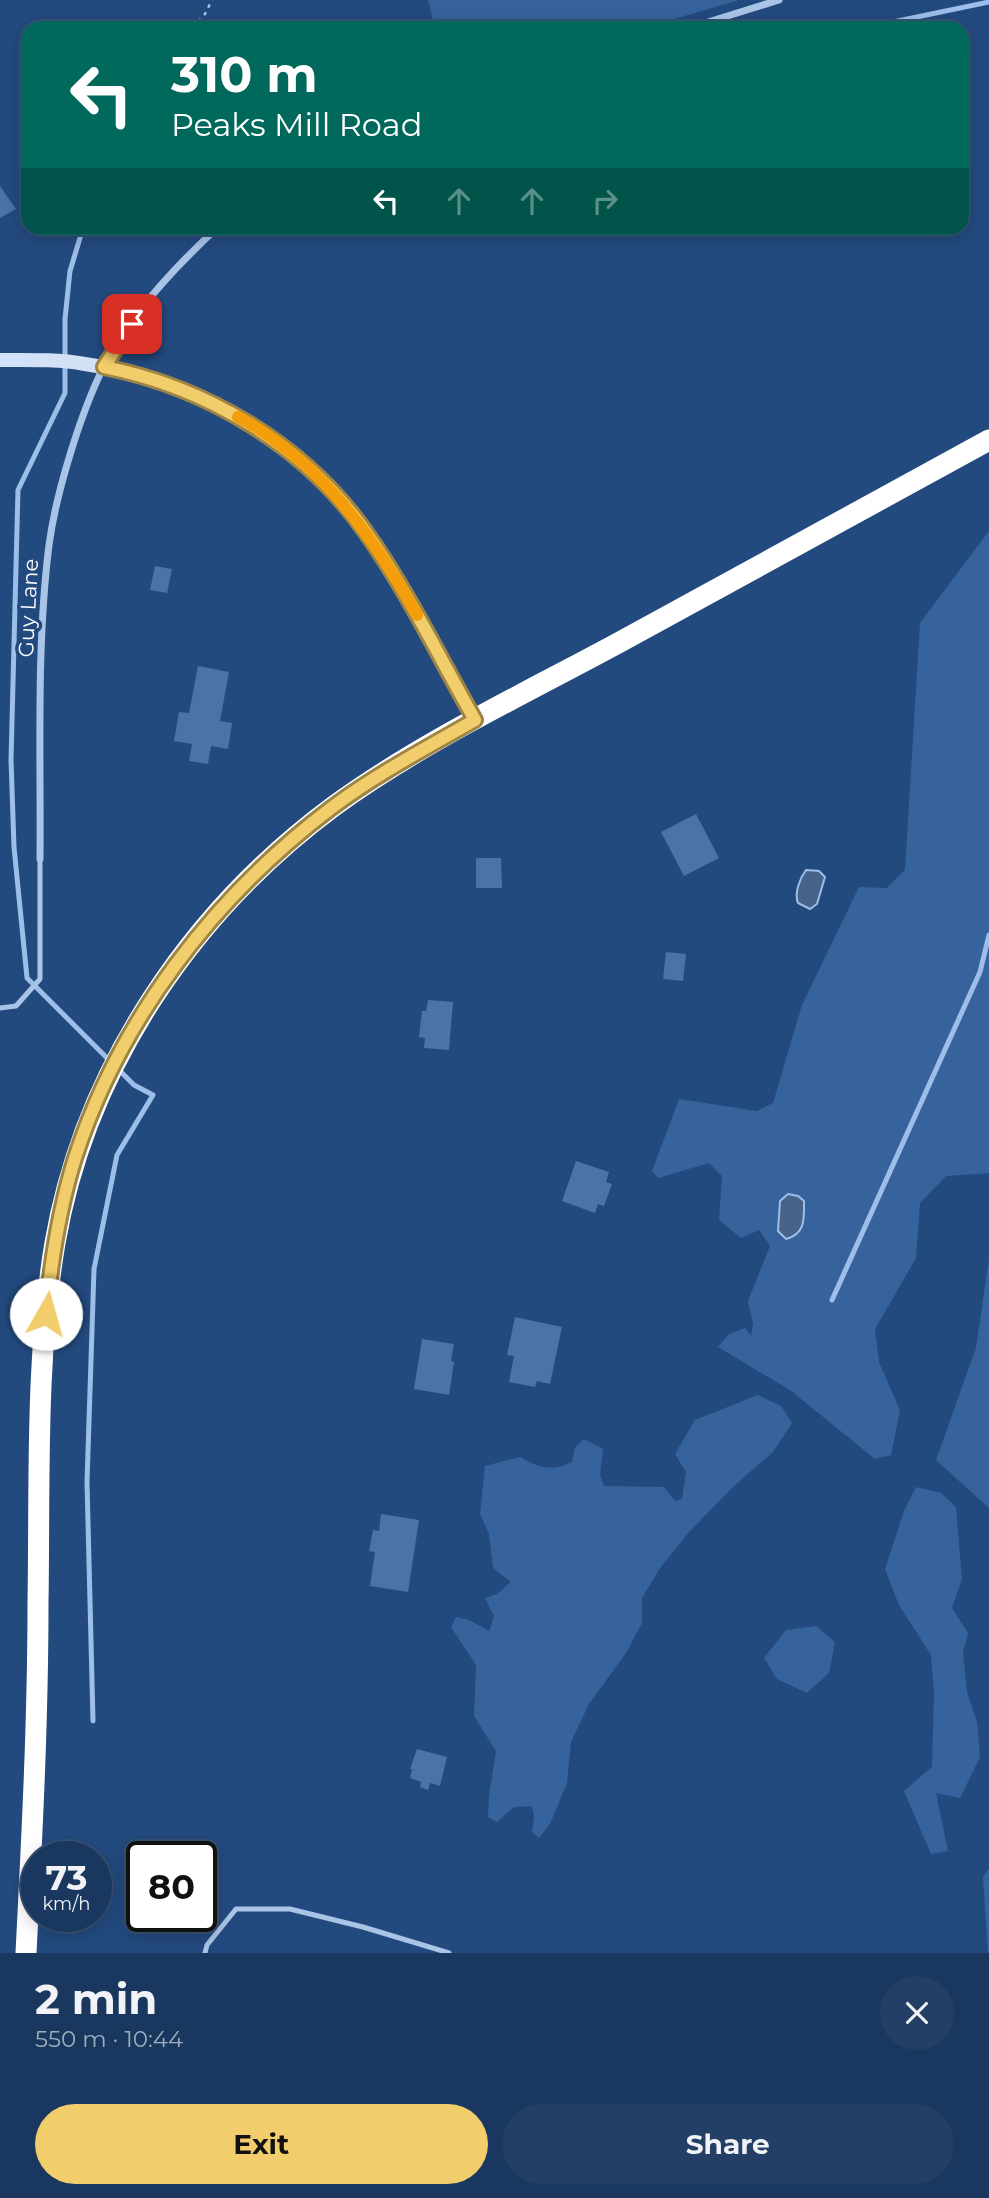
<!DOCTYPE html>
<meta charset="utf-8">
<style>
:root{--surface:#1a385f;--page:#233f65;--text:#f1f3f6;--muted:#9facbd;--line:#385274;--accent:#f2cd6c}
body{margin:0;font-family:Montserrat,sans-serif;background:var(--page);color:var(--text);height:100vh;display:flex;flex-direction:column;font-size:26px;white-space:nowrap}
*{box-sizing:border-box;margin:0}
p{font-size:23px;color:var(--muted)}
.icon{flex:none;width:38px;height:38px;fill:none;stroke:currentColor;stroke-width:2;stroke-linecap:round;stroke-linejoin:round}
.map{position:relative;height:1953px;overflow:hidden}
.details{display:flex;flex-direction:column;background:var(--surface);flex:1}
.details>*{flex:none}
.guide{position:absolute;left:21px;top:21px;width:948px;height:214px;border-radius:21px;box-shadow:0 4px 18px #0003,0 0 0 2px var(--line);background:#00695c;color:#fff;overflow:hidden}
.speed{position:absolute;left:21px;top:1841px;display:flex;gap:14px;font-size:35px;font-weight:700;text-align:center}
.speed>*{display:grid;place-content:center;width:91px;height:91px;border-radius:50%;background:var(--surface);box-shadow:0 4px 18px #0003,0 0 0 2px var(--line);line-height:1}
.speed small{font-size:18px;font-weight:400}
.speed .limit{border:4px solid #111;border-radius:10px;background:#fff;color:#111}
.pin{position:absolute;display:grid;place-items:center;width:60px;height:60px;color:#fff;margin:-30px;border-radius:14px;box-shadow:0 4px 10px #0006}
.me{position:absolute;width:77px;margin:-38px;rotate:7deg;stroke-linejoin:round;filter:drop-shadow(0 0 5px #0008)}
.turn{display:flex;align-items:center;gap:24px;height:147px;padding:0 35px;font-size:32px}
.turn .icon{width:91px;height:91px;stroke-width:2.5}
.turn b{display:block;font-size:49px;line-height:60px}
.lanes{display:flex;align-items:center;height:66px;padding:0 35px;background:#0003;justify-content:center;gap:35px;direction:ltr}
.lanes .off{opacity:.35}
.round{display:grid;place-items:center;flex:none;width:74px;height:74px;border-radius:37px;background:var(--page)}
.head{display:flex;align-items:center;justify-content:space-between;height:119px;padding:0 35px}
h1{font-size:42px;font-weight:700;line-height:52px}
.cta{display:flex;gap:14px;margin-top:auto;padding:14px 35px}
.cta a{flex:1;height:80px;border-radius:42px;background:var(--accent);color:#111;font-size:28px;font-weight:700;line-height:80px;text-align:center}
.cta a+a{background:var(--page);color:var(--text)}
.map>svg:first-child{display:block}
</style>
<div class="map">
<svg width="989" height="1953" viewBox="0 0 989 1953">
<rect width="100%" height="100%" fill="#234a7f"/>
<g fill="#37639d">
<polygon points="428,0 739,0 644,28 435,28"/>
<polygon points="989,531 989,1173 946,1176 920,1203 916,1258 875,1329 879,1362 900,1410 891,1455 875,1459 790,1390 718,1347 729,1334 745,1328 751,1336 753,1324 748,1301 770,1246 759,1230 741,1238 719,1220 722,1176 709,1163 658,1178 652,1171 679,1099 757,1111 773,1103 802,1005 859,887 887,888 905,870 920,623"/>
<polygon points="989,1259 989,1508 936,1460 976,1348"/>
<path d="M758,1395L781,1406L792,1423L773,1452L734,1486L689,1532L660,1568L642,1598V1623L626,1653L589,1704L571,1742L567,1783L550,1824L539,1838L532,1832L534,1817L532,1806L514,1807L497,1822L488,1817L489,1796L496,1751L474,1716L476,1665L451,1627L456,1617L469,1620L489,1631L494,1616L485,1598L497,1594L511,1582L493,1568L489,1534L480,1514L485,1466L520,1457C538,1468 553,1472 572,1462L575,1448L584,1439L603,1449L600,1475L604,1486L664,1487L675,1501L682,1499L686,1472L675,1454L695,1420Z"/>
<polygon points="916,1487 941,1493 956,1507 962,1579 952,1608 968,1633 963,1652 967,1692 977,1722 980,1757 960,1798 936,1793 948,1851 931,1854 904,1791 932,1767 934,1693 931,1655 899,1605 885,1569 904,1511"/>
<polygon points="816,1626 835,1642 829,1673 807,1693 777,1679 764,1658 786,1630"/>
<polygon points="989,1868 989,1953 988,1953 983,1877"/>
</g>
<g fill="#47638a" stroke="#9dbee8" stroke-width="2">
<path d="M806,870L819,871L825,877L817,904L810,909L798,903C794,893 800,878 806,870Z"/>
<path d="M788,1194L798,1196L804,1201C804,1218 806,1234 786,1239L778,1231L780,1201Z"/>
</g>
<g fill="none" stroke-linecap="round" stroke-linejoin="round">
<g stroke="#9dbee8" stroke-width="5">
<polyline points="864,28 989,2"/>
<polyline points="83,228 70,271 65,319 65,393 18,490 11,760 14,847 27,978 111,1062"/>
<polyline points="832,1300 980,972 989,935"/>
<polyline points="93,1721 87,1482 94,1269 117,1155 153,1095 134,1085 118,1069"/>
</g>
</g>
<g fill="#4b73a8">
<polygon points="0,186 16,209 0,218"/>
<polygon points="155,566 172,569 167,593 150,590"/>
<polygon points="198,666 229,672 220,721 232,723 228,749 211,746 208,764 189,761 192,744 174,741 179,712 189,713"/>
<polygon points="696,814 719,858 684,876 661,832"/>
<polygon points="476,858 501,858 502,888 476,888"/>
<polygon points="666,952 686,954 683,981 663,979"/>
<polygon points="428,1000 453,1002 449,1050 424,1048 425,1038 419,1037 422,1011 426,1011"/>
<polygon points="576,1161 609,1172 606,1182 612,1184 604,1206 598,1204 595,1213 562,1201"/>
<polygon points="515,1317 562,1327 550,1384 537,1381 535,1387 509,1382 514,1356 507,1355"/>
<polygon points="422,1339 454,1344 451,1361 454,1362 449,1395 414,1389"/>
<polygon points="381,1514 419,1520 408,1592 370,1586 375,1552 369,1551 373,1530 379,1531"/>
<polygon points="417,1749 447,1757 440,1786 430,1783 428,1790 420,1787 421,1782 410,1778 412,1769 410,1769"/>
</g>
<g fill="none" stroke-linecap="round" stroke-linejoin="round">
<polyline stroke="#a9c4e7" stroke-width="2.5" stroke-dasharray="3.5 5" stroke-linecap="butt" points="193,28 205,14 212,0"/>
<g stroke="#a9c4e7" stroke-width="5">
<polyline points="0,1008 16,1006 40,979 40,859"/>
<polyline points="205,1953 207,1945 236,1909 290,1909 363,1927 449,1953"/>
</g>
<g stroke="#a9c4e7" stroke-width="7">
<polyline points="689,28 779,0"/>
<path d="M40,859C41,755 36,649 49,545C56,493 80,415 103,368C128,317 176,266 217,228"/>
</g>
<path stroke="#d3e1f6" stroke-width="14" d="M0,360C28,360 57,359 85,364C195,380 301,440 365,531C408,591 439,657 475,720"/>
<path stroke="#fff" stroke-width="21" d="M26,1953C32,1836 38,1720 38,1603C40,1483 35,1362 55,1243C85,1068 192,911 334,806C422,742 524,694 620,642C743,575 866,507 989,440"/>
</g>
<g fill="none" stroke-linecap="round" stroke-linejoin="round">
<g stroke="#9d8546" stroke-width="18">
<path id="route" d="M46,1314C51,1262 59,1209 75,1158C120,1019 214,897 330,809C375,775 426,748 475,720C439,657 407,590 365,531C304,445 206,387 104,367L132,324"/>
</g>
<use href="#route" stroke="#f2cd6c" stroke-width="12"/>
<path stroke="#f59e0b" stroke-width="12" d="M238,417C320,461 373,536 417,615"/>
</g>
<g text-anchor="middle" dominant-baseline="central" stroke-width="7" stroke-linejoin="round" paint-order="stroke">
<g font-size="21" fill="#fff" stroke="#234a7f">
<text transform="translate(28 608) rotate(-87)">Guy Lane</text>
</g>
</g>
</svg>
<div class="speed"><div>73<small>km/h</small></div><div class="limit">80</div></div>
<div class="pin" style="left:132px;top:324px;background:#d93025"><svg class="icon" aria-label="arrive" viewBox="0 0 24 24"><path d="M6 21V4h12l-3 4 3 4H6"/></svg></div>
<svg class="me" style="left:46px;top:1314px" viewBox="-20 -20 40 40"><circle r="19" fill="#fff"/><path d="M0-13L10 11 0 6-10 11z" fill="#f2cd6c"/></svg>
<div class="guide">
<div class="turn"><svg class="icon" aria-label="left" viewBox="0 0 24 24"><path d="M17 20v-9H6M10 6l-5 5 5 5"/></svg><div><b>310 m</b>Peaks Mill Road</div></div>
<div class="lanes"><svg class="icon" aria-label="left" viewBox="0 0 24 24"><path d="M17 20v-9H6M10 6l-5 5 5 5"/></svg><svg class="icon off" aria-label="ahead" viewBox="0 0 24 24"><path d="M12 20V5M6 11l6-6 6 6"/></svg><svg class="icon off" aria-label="ahead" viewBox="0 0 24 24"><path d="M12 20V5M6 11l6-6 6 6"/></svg><svg class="icon off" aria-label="right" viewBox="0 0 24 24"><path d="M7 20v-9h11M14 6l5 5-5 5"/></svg></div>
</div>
</div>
<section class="details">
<div class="head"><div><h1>2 min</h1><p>550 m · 10:44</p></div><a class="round"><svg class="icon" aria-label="close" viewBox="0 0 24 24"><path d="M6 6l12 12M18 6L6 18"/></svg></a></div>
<div class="cta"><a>Exit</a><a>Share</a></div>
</section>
